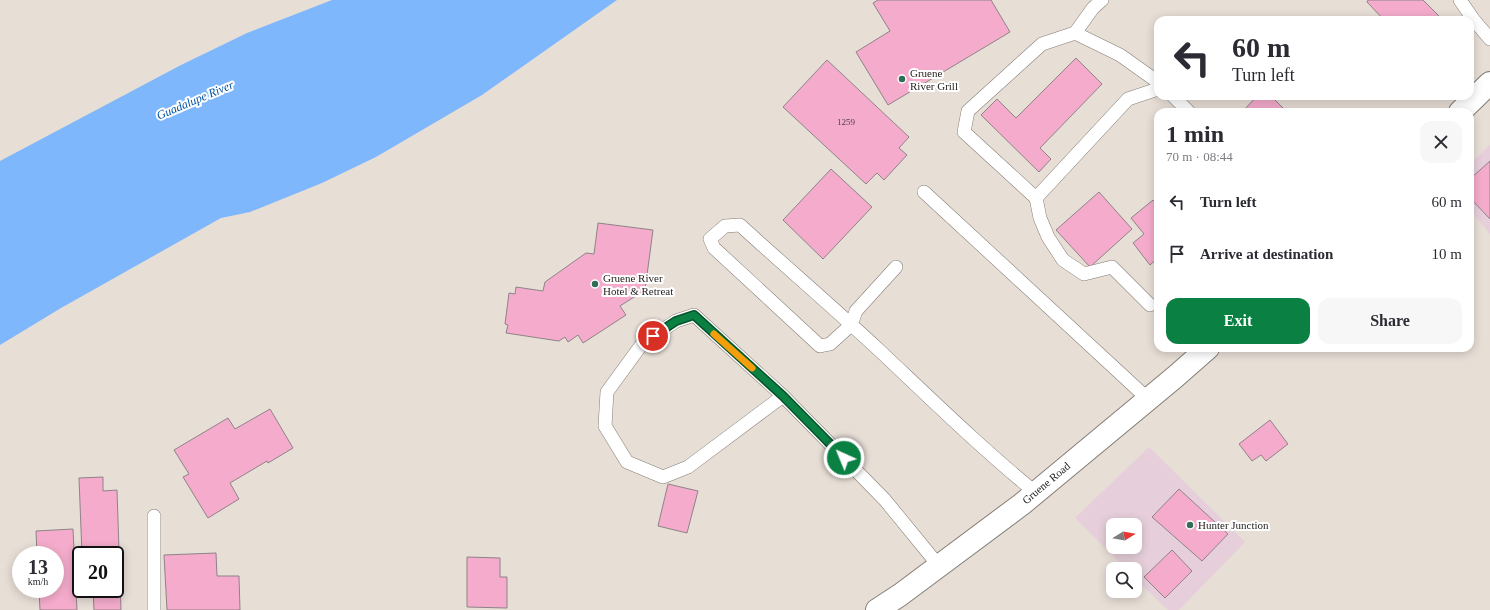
<!DOCTYPE html>
<meta charset="utf-8">
<style>
:root{--surface:#fff;--page:#f7f7f7;--text:#2b2b33;--muted:#7c7c81;--accent:#0b8043}
body{margin:0;font-family:"Times New Roman",serif;background:var(--page);color:var(--text);height:100vh;display:flex;flex-direction:column;font-size:15px;white-space:nowrap}
*{box-sizing:border-box;margin:0}
p{font-size:13px;color:var(--muted)}
.icon{flex:none;width:22px;height:22px;fill:none;stroke:currentColor;stroke-width:2;stroke-linecap:round;stroke-linejoin:round}
.map{position:relative;flex:1;overflow:hidden}
.details{position:absolute;left:1154px;top:108px;width:320px;height:244px;display:flex;flex-direction:column;background:var(--surface);border-radius:12px;box-shadow:0 2px 10px #0003}
.details>*{flex:none}
.guide{position:absolute;left:1154px;top:16px;width:320px;height:84px;border-radius:12px;box-shadow:0 2px 10px #0003;background:#fff;color:var(--text);overflow:hidden}
.needle{width:26px;rotate:79deg}
.fabs{position:absolute;left:1106px;top:518px;display:grid;gap:8px}
.fabs a{display:grid;place-items:center;width:36px;height:36px;border-radius:8px;background:var(--surface);box-shadow:0 2px 10px #0003;font-size:20px}
.speed{position:absolute;left:12px;top:546px;display:flex;gap:8px;font-size:20px;font-weight:700;text-align:center}
.speed>*{display:grid;place-content:center;width:52px;height:52px;border-radius:50%;background:var(--surface);box-shadow:0 2px 10px #0003;line-height:1}
.speed small{font-size:10px;font-weight:400}
.speed .limit{border:2px solid #111;border-radius:6px;background:#fff;color:#111}
.pin{position:absolute;display:grid;place-items:center;width:34px;height:34px;color:#fff;margin:-17px;border:2px solid #fff;border-radius:50%;box-shadow:0 1px 4px #0007}
.me{position:absolute;width:44px;margin:-22px;rotate:316deg;stroke-linejoin:round;filter:drop-shadow(0 0 3px #0008)}
.turn{display:flex;align-items:center;gap:14px;height:84px;padding:0 12px;font-size:18px}
.turn .icon{width:52px;height:52px;stroke-width:2.5}
.turn b{display:block;font-size:28px;line-height:34px}
.round{display:grid;place-items:center;flex:none;width:42px;height:42px;border-radius:12px;background:var(--page)}
.head{display:flex;align-items:center;justify-content:space-between;height:68px;padding:0 12px}
h1{font-size:24px;font-weight:700;line-height:30px}
.button{display:flex;gap:8px;margin-top:auto;padding:8px 12px}
.button a{flex:1;height:46px;border-radius:12px;background:var(--accent);color:#fff;font-size:16px;font-weight:700;line-height:46px;text-align:center}
.button a+a{background:var(--page);color:var(--text)}
ul{padding:0;list-style:none}
li{display:flex;align-items:center;gap:12px;height:52px;padding:0 12px}
li div{flex:1}
li b{display:block;font-size:15px}
li em{font-style:normal}
.map>svg:first-child{display:block}
</style>
<div class="map">
<svg width="1490" height="610" viewBox="0 0 1490 610">
<rect width="100%" height="100%" fill="#e7ded6"/>
<g fill="#e6cfda" fill-rule="evenodd">
<polygon points="1490,145 1490,234 1470,209 1470,164"/>
<path d="M1149,447L1245,542L1179,610H1168L1135,578V569H1126L1075,518ZM1113,525H1135V547H1113Z"/>
</g>
<polygon fill="#7fb7fd" points="332,0 617,0 482,95 376,157 322,183 250,212 221,218 61,308 0,345 0,161 181,65 247,33"/>
<g fill="#f5accc" stroke="#8e8387">
<polygon points="878,0 991,0 1010,32 888,105 856,52 890,31 873,3"/>
<polygon points="1368,0 1423,0 1443,20 1384,20 1367,2"/>
<polygon points="1076,58 1102,84 1040,148 1051,159 1039,172 981,115 997,99 1016,118"/>
<polygon points="827,60 909,137 899,148 907,155 884,180 877,173 866,184 783,107"/>
<polygon points="1257,96 1271,96 1287,112 1246,112 1244,110"/>
<polygon points="1297,108 1301,112 1293,112"/>
<polygon points="1490,161 1490,219 1470,198 1470,179"/>
<polygon points="831,169 872,207 823,259 783,220"/>
<polygon points="1099,192 1132,229 1090,267 1056,230"/>
<polygon points="1153,200 1158,206 1158,258 1150,265 1133,243 1144,234 1131,218"/>
<polygon points="598,223 653,230 645,290 620,306 626,315 583,343 578,335 568,342 565,337 559,341 506,333 508,325 505,324 509,293 515,294 516,287 543,291 545,282 586,253 594,254"/>
<polygon points="270,409 293,448 268,463 267,461 230,483 239,499 208,518 183,477 189,474 174,450 228,418 235,429"/>
<polygon points="1270,420 1288,444 1266,461 1261,455 1252,461 1239,444"/>
<polygon points="103,477 103,491 117,490 121,610 94,610 93,589 115,589 115,555 82,555 79,478"/>
<polygon points="668,484 698,491 687,533 658,526"/>
<polygon points="1179,489 1228,534 1202,561 1152,517"/>
<polygon points="73,529 77,610 40,610 39,589 55,589 55,555 37,555 36,531"/>
<polygon points="1172,550 1192,571 1165,598 1144,577"/>
<polygon points="216,553 217,576 239,576 240,610 167,610 164,555"/>
<polygon points="467,557 500,558 500,577 507,577 507,608 467,607"/>
</g>
<g fill="none" stroke-linecap="round" stroke-linejoin="round">
<g stroke="#857d76" stroke-width="14">
<g id="lane">
<polyline points="1460,0 1473,19 1490,39"/>
<polyline points="1075,33 1093,8 1102,0"/>
<polyline points="1158,82 1120,55 1075,33 1042,44 968,111 964,132 1036,198 1128,99 1158,89"/>
<polyline points="1173,96 1189,112"/>
<polyline points="924,192 1148,399"/>
<polyline points="1036,198 1040,218 1048,237 1063,260 1084,274 1112,267 1150,305"/>
<path d="M896,267L856,311L851,325L830,344L820,346L714,248L710,239L725,226L740,225C786,267 834,308 880,351C931,399 981,448 1035,492"/>
<polyline points="783,396 688,467 663,477 627,462 605,426 607,392 642,344 676,321 694,315 783,396 885,500 939,566"/>
<polyline points="154,516 154,610"/>
</g>
</g>
<g stroke="#857d76" stroke-width="24">
<g id="secondary">
<polyline points="1460,112 1490,83"/>
<polyline points="877,610 900,595 1022,504 1175,377 1208,348"/>
</g>
</g>
<use href="#lane" stroke="#fff" stroke-width="13"/>
<use href="#secondary" stroke="#fff" stroke-width="22"/>
</g>
<g fill="none" stroke-linecap="round" stroke-linejoin="round">
<g stroke="#07532c" stroke-width="10">
<polyline id="route" points="653,336 676,321 694,315 783,396 844,458"/>
</g>
<use href="#route" stroke="#0b8043" stroke-width="7"/>
<polyline stroke="#f59e0b" stroke-width="7" points="714,334 752,368"/>
</g>
<g fill="#316d57" stroke="#fff" stroke-width="1.5">
<circle cx="902" cy="79" r="4"/>
<circle cx="595" cy="284" r="4"/>
<circle cx="1190" cy="525" r="4"/>
</g>
<g text-anchor="middle" dominant-baseline="central" stroke-width="4" stroke-linejoin="round" paint-order="stroke">
<g font-size="9" fill="#554146">
<text x="846" y="122">1259</text>
</g>
<g font-size="11" fill="#201d1a" stroke="#fff" text-anchor="start">
<text x="910" y="73">Gruene<tspan x="910" dy="13">River Grill</tspan></text>
<text x="603" y="278">Gruene River<tspan x="603" dy="13">Hotel &amp; Retreat</tspan></text>
<text x="1198" y="525">Hunter Junction</text>
</g>
<g font-size="11" fill="#201d1a" stroke="#fff">
<text transform="translate(1046 483) rotate(-40)">Gruene Road</text>
</g>
<g font-size="12" font-style="italic" fill="#0055a5" stroke="#fff">
<text transform="translate(195 100) rotate(-23)">Guadalupe River</text>
</g>
</g>
</svg>
<div class="fabs">
<a><svg class="needle" viewBox="-14 -14 28 28"><path d="M0-13l5 13h-10z" fill="#e53935"/><path d="M0 13l5-13h-10z" fill="#7c7c81"/></svg></a>
<a><svg class="icon" aria-label="search" viewBox="0 0 24 24"><circle cx="10" cy="10" r="6"/><path d="M15 15l6 6"/></svg></a>
</div>
<div class="speed"><div>13<small>km/h</small></div><div class="limit">20</div></div>
<div class="pin" style="left:653px;top:336px;background:#d93025"><svg class="icon" aria-label="arrive" viewBox="0 0 24 24"><path d="M6 21V4h12l-3 4 3 4H6"/></svg></div>
<svg class="me" style="left:844px;top:458px" viewBox="-20 -20 40 40"><circle r="17" fill="#0b8043" stroke="#fff" stroke-width="3"/><path d="M0-11L8 9 0 5-8 9z" fill="#fff"/></svg>
<div class="guide">
<div class="turn"><svg class="icon" aria-label="left" viewBox="0 0 24 24"><path d="M17 20v-9H6M10 6l-5 5 5 5"/></svg><div><b>60 m</b>Turn left</div></div>
</div>
<section class="details">
<div class="head"><div><h1>1 min</h1><p>70 m · 08:44</p></div><a class="round"><svg class="icon" aria-label="close" viewBox="0 0 24 24"><path d="M6 6l12 12M18 6L6 18"/></svg></a></div>
<ul>
<li><svg class="icon" aria-label="left" viewBox="0 0 24 24"><path d="M17 20v-9H6M10 6l-5 5 5 5"/></svg><div><b>Turn left</b></div><em>60 m</em></li>
<li><svg class="icon" aria-label="arrive" viewBox="0 0 24 24"><path d="M6 21V4h12l-3 4 3 4H6"/></svg><div><b>Arrive at destination</b></div><em>10 m</em></li>
</ul>
<div class="button"><a>Exit</a><a>Share</a></div>
</section>
</div>
